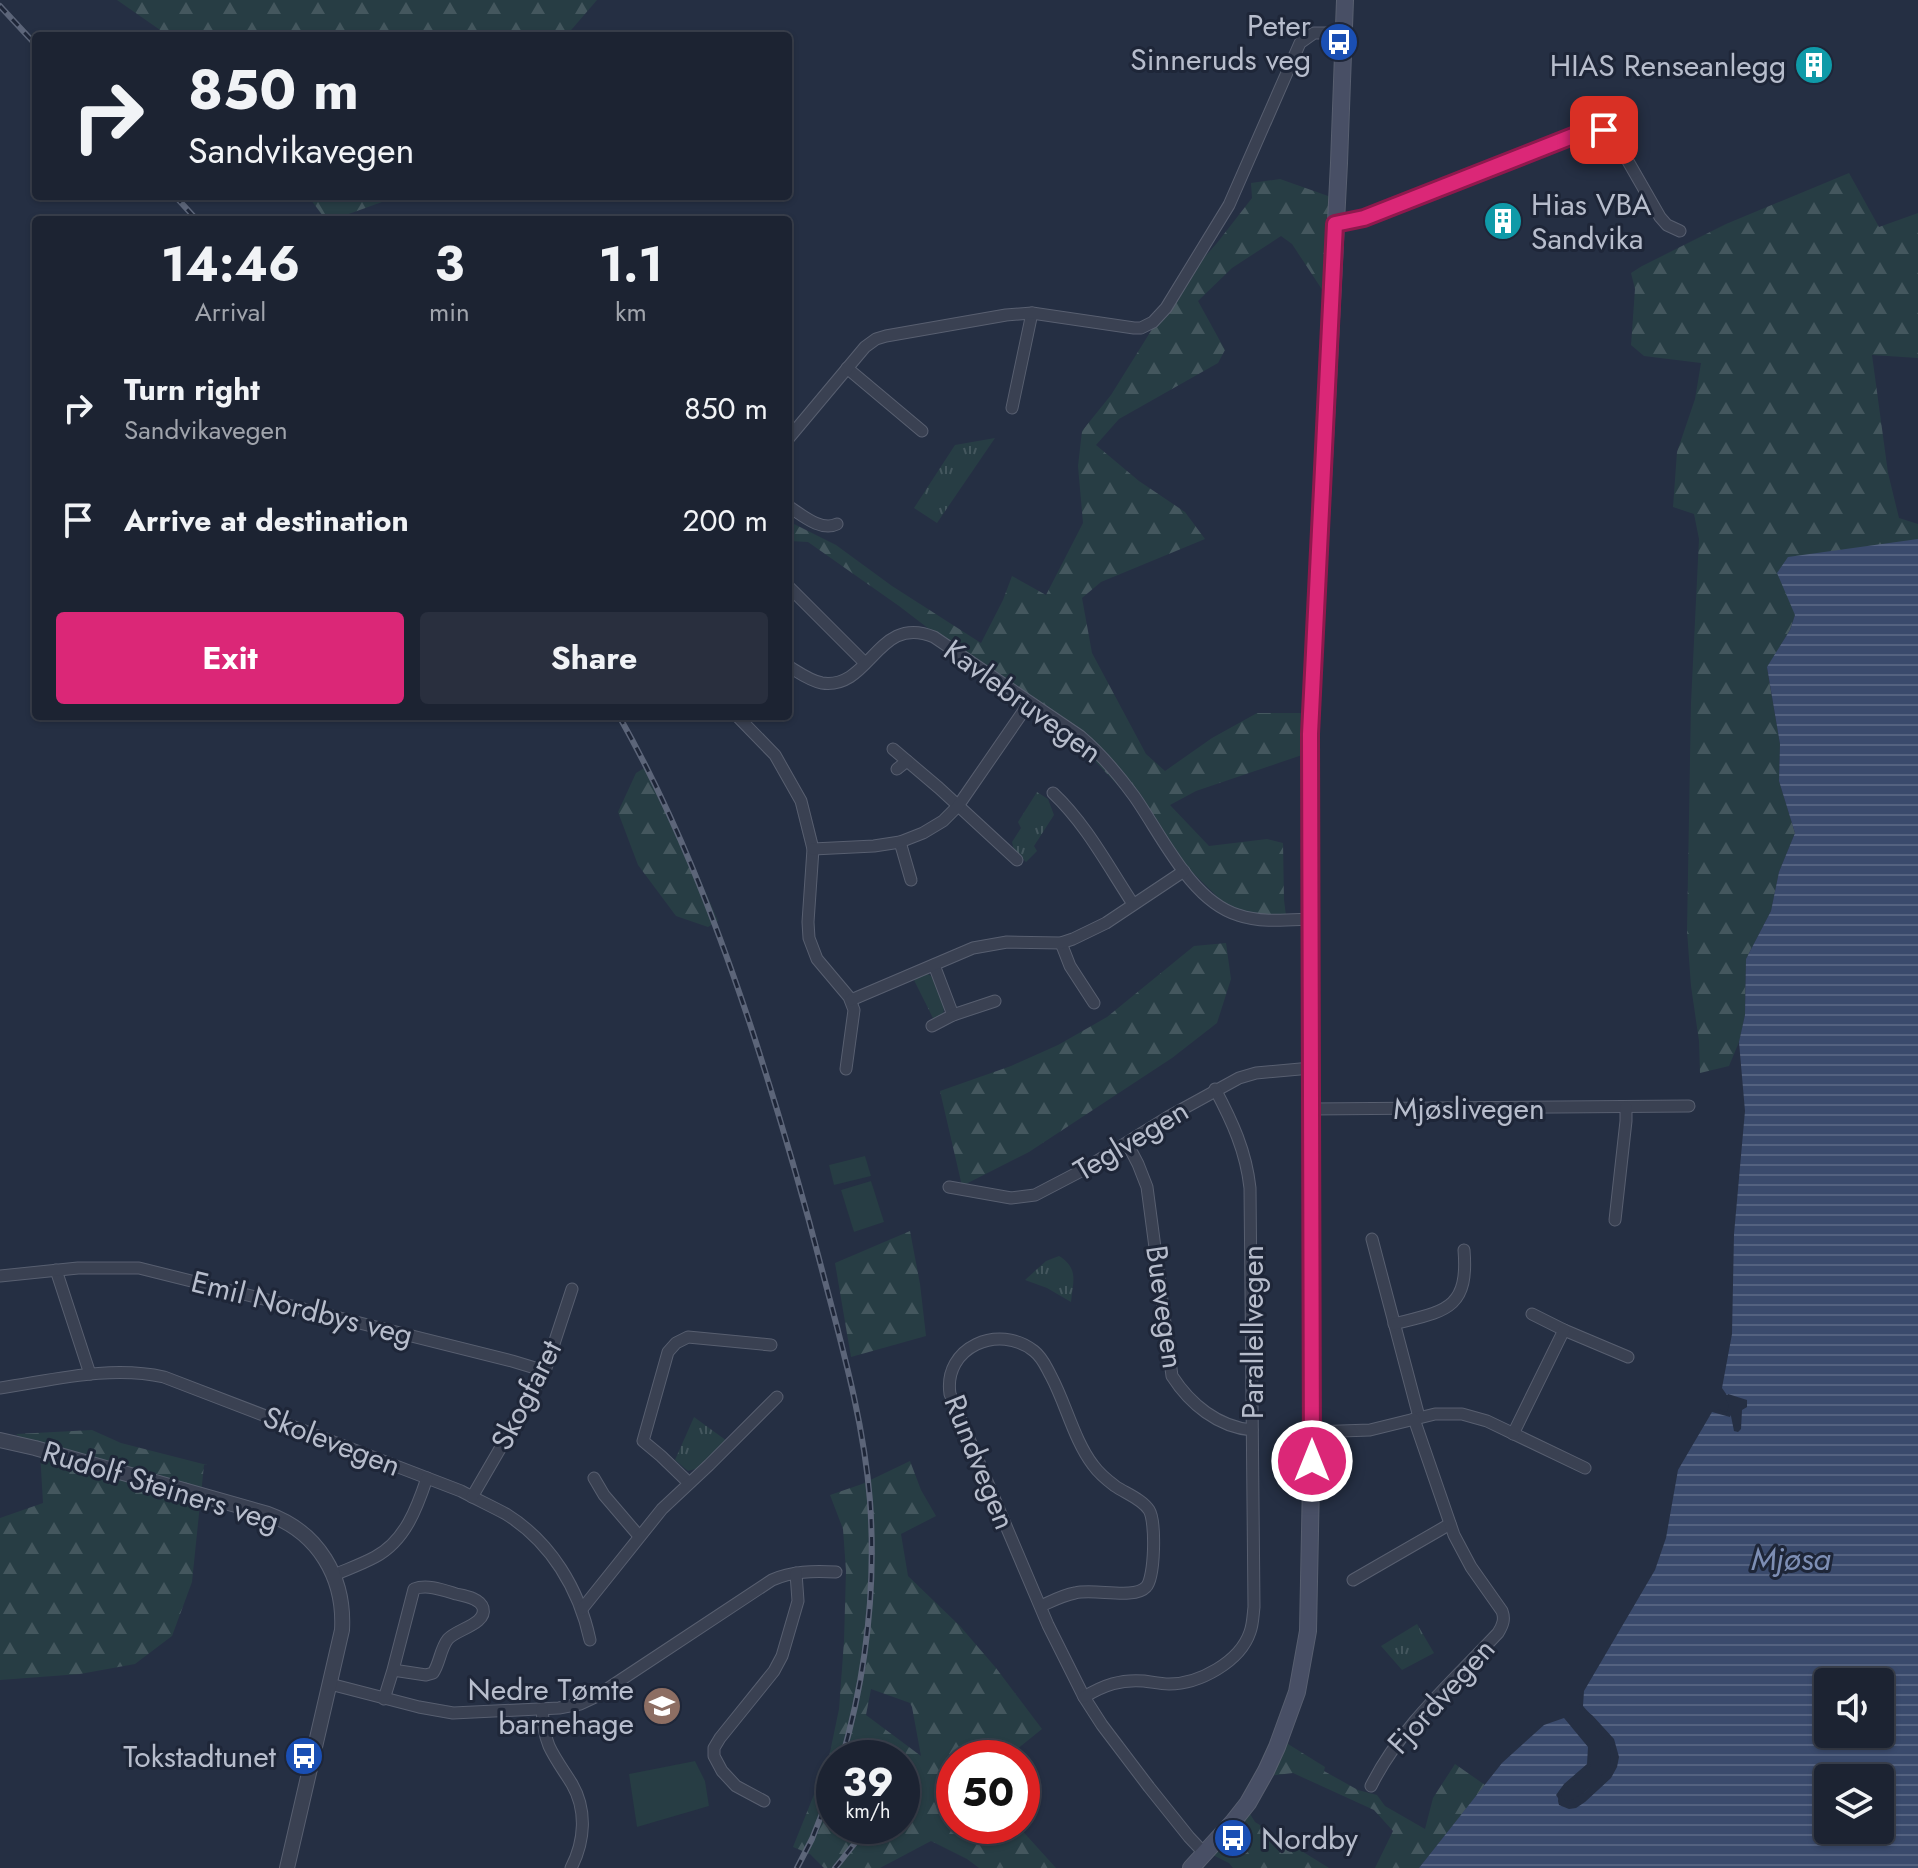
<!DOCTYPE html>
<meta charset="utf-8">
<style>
:root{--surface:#1c2332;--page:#292f3e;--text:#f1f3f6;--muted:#a0a4ac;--line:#3a404d;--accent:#db2777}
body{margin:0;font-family:Jost,sans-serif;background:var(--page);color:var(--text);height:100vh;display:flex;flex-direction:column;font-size:30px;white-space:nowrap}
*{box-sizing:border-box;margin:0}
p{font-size:26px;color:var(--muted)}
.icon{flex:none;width:44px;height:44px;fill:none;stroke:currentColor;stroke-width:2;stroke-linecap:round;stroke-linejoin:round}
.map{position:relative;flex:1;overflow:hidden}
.details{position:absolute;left:32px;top:216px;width:760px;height:504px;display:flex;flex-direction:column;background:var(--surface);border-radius:8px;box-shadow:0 2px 6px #0004,0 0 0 2px var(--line)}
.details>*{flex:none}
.top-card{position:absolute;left:32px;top:32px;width:760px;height:168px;border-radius:8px;box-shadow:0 2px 6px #0004,0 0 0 2px var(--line);background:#1c2332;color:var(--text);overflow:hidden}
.buttons{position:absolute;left:1814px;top:1668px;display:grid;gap:16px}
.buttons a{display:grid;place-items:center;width:80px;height:80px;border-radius:8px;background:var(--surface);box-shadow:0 2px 6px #0004,0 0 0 2px var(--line);font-size:40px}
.speed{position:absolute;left:816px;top:1740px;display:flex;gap:16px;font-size:40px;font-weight:700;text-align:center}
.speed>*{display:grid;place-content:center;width:104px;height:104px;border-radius:50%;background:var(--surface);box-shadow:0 2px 6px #0004,0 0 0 2px var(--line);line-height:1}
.speed small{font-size:20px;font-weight:400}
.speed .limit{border:12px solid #d22;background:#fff;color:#111}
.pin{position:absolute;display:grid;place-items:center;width:68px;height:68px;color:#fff;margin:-34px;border-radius:16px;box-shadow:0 4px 12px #0006}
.me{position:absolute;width:88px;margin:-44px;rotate:0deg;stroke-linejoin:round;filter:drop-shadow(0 0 6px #0008)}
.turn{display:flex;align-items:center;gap:28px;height:168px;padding:0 24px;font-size:36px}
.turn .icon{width:104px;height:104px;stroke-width:2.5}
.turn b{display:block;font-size:56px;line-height:68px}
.eta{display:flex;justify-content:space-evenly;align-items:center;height:136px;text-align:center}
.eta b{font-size:48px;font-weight:700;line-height:56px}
.cta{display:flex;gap:16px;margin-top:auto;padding:16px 24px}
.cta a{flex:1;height:92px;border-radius:8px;background:var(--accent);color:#fff;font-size:32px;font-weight:700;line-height:92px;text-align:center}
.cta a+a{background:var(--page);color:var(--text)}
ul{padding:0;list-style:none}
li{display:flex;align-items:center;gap:24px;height:112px;padding:0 24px}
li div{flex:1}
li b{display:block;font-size:30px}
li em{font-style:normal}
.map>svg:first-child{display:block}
</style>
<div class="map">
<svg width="1918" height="1868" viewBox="0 0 1918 1868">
<defs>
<pattern id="forest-firs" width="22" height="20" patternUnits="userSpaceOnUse" patternTransform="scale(2)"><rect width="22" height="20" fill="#273d44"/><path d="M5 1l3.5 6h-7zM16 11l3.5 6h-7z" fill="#44575e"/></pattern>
<pattern id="park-tufts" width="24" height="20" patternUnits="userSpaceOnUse" patternTransform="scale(2)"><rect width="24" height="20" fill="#273d44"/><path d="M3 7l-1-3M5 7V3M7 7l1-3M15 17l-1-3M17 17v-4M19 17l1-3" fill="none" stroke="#44575e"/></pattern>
<pattern id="water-rules" width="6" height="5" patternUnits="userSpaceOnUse" patternTransform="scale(2)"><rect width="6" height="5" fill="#3a4a6c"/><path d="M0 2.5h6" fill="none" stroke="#546280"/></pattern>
</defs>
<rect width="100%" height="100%" fill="#252f43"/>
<g fill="url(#forest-firs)" fill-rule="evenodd">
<polygon points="117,0 597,0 566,36 172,36 163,32"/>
<polygon points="1849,173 1879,227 1918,213 1918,358 1872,355 1888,473 1899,518 1918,524 1918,539 1795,615 1790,630 1767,668 1780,744 1779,781 1795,833 1779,872 1771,911 1746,959 1745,1015 1739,1042 1729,1066 1700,1073 1699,1041 1691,986 1687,931 1691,703 1699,539 1694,514 1673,507 1677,452 1695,399 1701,363 1644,356 1631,345 1635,289 1631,273 1642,266 1726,224"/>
<polygon points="1280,179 1331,197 1331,279 1323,291 1292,244 1281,236 1232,268 1198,301 1225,350 1218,363 1119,419 1096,445 1139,481 1185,512 1205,539 1101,582 1082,598 1092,653 1146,754 1165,771 1212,738 1257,713 1308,713 1305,754 1196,791 1170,805 1209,846 1267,839 1283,843 1284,900 1287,923 1239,918 1191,871 1156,826 1078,743 899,606 808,542 790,541 788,544 788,521 836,545 892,586 981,643 1003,600 1012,576 1046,595 1083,523 1078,466 1082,431 1111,395 1179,286 1217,243 1252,198 1251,183"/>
<polygon points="308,196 391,196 382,202 332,220 326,220"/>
<polygon points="646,767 676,824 718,921 708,927 676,916 638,865 618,812 636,773"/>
<polygon points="1226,943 1231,979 1217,1023 1172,1058 1029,1152 962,1186 940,1091 1011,1066 1058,1045 1107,1017 1194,946"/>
<polygon points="910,1231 920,1284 926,1336 851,1357 835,1263"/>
<polygon points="92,1430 121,1443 207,1465 204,1465 192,1582 172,1636 135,1664 80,1674 0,1680 0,1518 43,1503 40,1452 16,1434"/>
<path d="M910,1461L921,1490L936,1516L901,1534L908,1576L960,1626L996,1668L1042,1729L1006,1758H954V1826H1018L1056,1868H979L967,1859L931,1841L880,1868H824L810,1854L793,1847L829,1757L839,1709L844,1641L846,1571L843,1529L830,1495L862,1484ZM871,1689L910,1703L912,1707L921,1756L866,1715ZM902,1758V1826H834V1758Z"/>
<polygon points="1280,1739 1325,1767 1324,1771 1358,1790 1377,1795 1385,1806 1425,1829 1433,1798 1455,1764 1485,1785 1419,1868 1375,1868 1393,1831 1374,1810 1293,1773 1260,1777"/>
<polygon points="1244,1804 1255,1822 1329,1868 1233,1868 1229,1863 1209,1853"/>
</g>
<g fill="url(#park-tufts)">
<polygon points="995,438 937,523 914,508 955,445"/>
<polygon points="1037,792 1048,799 1054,815 1034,846 1037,851 1026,862 1014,851 1012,842 1021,828 1018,822"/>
<path d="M925,973C941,978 946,1000 943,1015L934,1020L913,978Z"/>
<path d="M1059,1256C1079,1268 1073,1282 1071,1302L1047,1288L1025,1280L1046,1261Z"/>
<polygon points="694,1417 727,1441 699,1468 688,1471 675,1460"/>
<polygon points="1417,1624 1434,1653 1402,1670 1381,1646"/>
</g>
<g fill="#273d44">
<polygon points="865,1156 871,1176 834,1185 829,1165"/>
<polygon points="871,1181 884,1222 854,1232 841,1190"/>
<polygon points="695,1761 705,1781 709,1806 637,1827 629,1774"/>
</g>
<path fill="url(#water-rules)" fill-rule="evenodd" d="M1918,539V1868H1419L1502,1763L1544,1725L1564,1718L1588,1747L1587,1764L1564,1784L1556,1795L1562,1804L1571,1805L1616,1764C1612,1736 1601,1726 1583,1706L1584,1691L1655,1570L1666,1538L1678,1470L1712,1412L1730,1417L1733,1404L1722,1388L1732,1334L1734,1234L1745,1111L1739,1042L1745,1015L1746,959L1771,911L1779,872L1795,833L1779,781L1780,744L1767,667L1790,630L1795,615L1777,573L1788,557ZM1828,1682H1880V1734H1828ZM1828,1778H1880V1830H1828Z"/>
<g fill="#252f43">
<polygon points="1728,1394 1747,1400 1747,1407 1742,1410 1741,1429 1738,1432 1734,1431 1731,1416 1717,1409 1727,1412 1729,1405 1725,1398"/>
<polygon points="1579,1704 1585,1711 1592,1715 1614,1739 1619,1757 1617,1767 1611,1778 1585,1802 1576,1808 1569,1809 1559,1805 1558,1801 1559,1791 1591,1762 1590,1767 1567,1787 1561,1795 1565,1800 1570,1801 1585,1792 1602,1775 1611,1763 1610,1747 1598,1729 1579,1709"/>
</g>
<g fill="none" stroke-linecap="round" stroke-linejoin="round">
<g stroke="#585f70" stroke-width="13">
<g id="minor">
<path d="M1335,224L1364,218L1583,132C1594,130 1604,127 1613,135L1660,217L1667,225L1680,231"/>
<polyline points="847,368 922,431"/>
<polyline points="1012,408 1032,313"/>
<polyline points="788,439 865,347 876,339 886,336 1006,315 1032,313 1134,328 1141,328 1153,322 1166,308 1229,205 1300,43 1314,33 1345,33"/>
<path d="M788,506C802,515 821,532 837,524"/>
<polyline points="788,586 865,663"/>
<path d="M788,666C798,672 810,681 822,683C871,690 877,613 934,637L1080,736C1101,754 1118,774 1134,796C1161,834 1191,901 1238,915C1261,923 1287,920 1311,919"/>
<polyline points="737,716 775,755 801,801 813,849 808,922 809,938 817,959 849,997 854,1010 846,1069"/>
<polyline points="893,749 939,788 1017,860"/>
<polyline points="897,769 907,761"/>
<path d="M1053,793C1086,824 1108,866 1133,904"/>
<polyline points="900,842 911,880"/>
<polyline points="813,849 874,846 900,842 923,833 943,821 958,806 1029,703"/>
<polyline points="1061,943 1070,966 1094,1003"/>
<polyline points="934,965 953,1015"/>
<polyline points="851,1000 973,948 1007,942 1061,943 1073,939 1106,923 1184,871"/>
<polyline points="932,1026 953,1015 995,1001"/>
<polyline points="1311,1109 1689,1106"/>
<path d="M1127,1143L1138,1164L1147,1187L1172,1376C1190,1404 1218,1427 1252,1430"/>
<polyline points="949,1187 1011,1198 1035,1195 1081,1171 1168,1117 1239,1078 1256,1073 1311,1068"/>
<polyline points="1615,1220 1626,1121 1626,1107"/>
<polyline points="1372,1239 1419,1417"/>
<polyline points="56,1270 90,1374"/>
<polyline points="0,1276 78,1268 139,1268 512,1361 545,1371"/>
<polyline points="1532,1314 1564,1330 1628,1357"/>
<path d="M1394,1324C1445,1311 1469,1310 1464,1250"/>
<path d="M0,1388C54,1380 110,1365 164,1377L461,1491C476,1499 491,1506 506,1514C551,1542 579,1589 590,1640"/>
<polyline points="1312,1432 1370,1430 1435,1414 1462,1414 1487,1421 1585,1468"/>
<polyline points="1513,1434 1564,1330"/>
<polyline points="594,1478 604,1495 639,1536"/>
<polyline points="689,1483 661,1456 643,1441 668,1352 676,1343 688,1337 771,1345"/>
<polyline points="472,1497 545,1371 572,1289"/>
<path d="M334,1575C348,1569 362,1564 375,1557C405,1541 417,1508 427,1478"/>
<polyline points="1353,1580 1450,1524"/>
<path d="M1041,1606C1052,1601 1063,1595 1075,1593C1094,1588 1134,1600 1146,1587C1155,1578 1156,1521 1149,1510C1142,1499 1125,1493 1115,1486C1107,1480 1098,1472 1093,1465C1074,1440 1066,1404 1051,1376C1046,1367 1043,1358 1034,1351C999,1323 943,1347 950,1394L1048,1625L1084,1697L1102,1725L1149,1787L1189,1837L1205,1854"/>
<polyline points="582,1609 662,1509 709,1465 777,1397"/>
<path d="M330,1684L419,1707L453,1713L559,1708L580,1704L595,1697L772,1580C792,1571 813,1571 836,1572"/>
<path d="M1084,1697C1104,1685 1121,1679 1144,1681C1152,1682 1161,1684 1169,1684C1199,1684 1240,1662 1250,1632C1253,1624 1253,1615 1254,1607L1250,1188C1246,1151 1232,1121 1215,1089"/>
<path d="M384,1699L393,1670L426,1675L433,1673C440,1663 440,1649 448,1639C457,1629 487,1624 483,1608C480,1598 465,1596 456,1594C443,1590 427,1584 414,1589L393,1670"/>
<path d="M542,1709C543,1722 544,1734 549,1746C555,1759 564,1771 572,1784C587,1810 585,1841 571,1868"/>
<path d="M1371,1786C1401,1726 1453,1681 1498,1633C1503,1625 1505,1619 1502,1611L1471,1567L1454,1535L1414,1419"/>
<polyline points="764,1801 736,1786 722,1771 714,1756 714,1748 720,1738 774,1671 782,1656 798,1601 796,1573"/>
</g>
</g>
<g stroke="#585f70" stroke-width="16">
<path id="tertiary" d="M0,1440L35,1448L268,1514C318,1532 345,1577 342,1630L287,1868"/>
</g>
<g stroke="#585f70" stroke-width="18">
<polyline id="secondary" points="1191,1868 1233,1822 1248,1803 1266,1771 1277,1747 1297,1692 1308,1631 1312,1432 1310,734 1339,163 1345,0"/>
</g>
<use href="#minor" stroke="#3a4152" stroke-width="11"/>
<use href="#tertiary" stroke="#3a4152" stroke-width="14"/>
<use href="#secondary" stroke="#484f65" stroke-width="16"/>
<g stroke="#5c6579" stroke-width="6">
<g id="rail">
<polyline points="0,6 36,45"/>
<polyline points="175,196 197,220"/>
<path d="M619,716C675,815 715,919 751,1027C777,1107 801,1188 822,1270C842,1346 864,1423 870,1501C876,1587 866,1675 842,1758"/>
<polyline points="797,1868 812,1839 834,1783"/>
<polyline points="835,1868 855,1843"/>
</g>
</g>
<use href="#rail" stroke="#1e2638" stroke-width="3" stroke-dasharray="9" stroke-linecap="butt"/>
</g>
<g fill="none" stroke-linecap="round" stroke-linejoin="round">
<g stroke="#8e194d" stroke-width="20">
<polyline id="route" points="1312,1461 1310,734 1335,224 1364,218 1583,132 1598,129 1604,130"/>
</g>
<use href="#route" stroke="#db2777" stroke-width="14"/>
</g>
<defs>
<g id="bus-disc" transform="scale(2)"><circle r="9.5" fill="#1a4fb4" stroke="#1e2638"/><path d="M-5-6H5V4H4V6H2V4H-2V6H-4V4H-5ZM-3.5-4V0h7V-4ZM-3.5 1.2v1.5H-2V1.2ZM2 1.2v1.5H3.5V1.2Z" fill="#fff"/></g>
<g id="building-disc" transform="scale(2)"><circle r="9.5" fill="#0f9aa8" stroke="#1e2638"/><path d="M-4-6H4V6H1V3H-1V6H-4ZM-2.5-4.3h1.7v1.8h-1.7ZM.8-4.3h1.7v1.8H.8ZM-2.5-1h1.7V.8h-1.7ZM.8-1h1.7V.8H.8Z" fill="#fff"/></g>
<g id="school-disc" transform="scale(2)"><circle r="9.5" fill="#8d6e63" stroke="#1e2638"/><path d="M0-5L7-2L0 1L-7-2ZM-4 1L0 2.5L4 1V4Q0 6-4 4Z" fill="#fff"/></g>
</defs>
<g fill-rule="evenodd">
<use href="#bus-disc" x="1339" y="42"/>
<use href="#building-disc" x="1814" y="65"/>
<use href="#building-disc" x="1503" y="221"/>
<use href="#school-disc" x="662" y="1706"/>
<use href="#bus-disc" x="304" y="1756"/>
<use href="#bus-disc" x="1233" y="1838"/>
</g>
<g text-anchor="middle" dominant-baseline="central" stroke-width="6" stroke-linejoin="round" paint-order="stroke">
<g font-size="30" fill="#b7bdcc" stroke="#1e2638" text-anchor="end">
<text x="1311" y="25">Peter<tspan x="1311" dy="34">Sinneruds veg</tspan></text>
<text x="1786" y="65">HIAS Renseanlegg</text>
<text x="1531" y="204" text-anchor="start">Hias VBA<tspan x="1531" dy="34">Sandvika</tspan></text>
<text x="634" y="1689">Nedre Tømte<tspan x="634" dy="34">barnehage</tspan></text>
<text x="276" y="1756">Tokstadtunet</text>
<text x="1261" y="1838" text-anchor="start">Nordby</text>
</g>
<g font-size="30" fill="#b7bdcc" stroke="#1e2638">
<text transform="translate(1023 701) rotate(36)">Kavlebruvegen</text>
<text x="1469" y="1108">Mjøslivegen</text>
<text transform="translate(1131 1140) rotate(-31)">Teglvegen</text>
<text transform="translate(1165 1307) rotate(82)">Buevegen</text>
<text transform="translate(302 1308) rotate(14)">Emil Nordbys veg</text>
<text transform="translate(1252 1332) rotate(-90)">Parallellvegen</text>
<text transform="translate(526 1395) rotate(-63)">Skogfaret</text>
<text transform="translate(332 1441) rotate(21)">Skolevegen</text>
<text transform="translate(980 1462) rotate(68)">Rundvegen</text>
<text transform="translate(161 1486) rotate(17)">Rudolf Steiners veg</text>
<text transform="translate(1441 1696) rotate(-48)">Fjordvegen</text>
</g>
<g font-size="32" font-style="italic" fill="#7d8eb4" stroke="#1e2638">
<text x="1791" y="1559">Mjøsa</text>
</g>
</g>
</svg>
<div class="buttons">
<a><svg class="icon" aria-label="sound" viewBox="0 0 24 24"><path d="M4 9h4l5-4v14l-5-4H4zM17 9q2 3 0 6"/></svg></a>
<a><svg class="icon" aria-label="layers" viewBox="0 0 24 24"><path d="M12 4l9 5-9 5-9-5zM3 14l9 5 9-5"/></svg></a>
</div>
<div class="speed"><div>39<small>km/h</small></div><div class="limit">50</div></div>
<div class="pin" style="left:1604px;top:130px;background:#d93025"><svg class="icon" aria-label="arrive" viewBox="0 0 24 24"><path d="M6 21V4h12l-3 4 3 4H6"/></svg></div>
<svg class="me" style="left:1312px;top:1461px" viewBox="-20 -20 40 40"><circle r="17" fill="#db2777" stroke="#fff" stroke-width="3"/><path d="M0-11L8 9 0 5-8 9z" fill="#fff"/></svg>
<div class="top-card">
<div class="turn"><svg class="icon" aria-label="right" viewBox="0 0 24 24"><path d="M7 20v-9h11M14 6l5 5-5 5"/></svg><div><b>850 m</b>Sandvikavegen</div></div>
</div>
<section class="details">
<div class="eta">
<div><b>14:46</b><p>Arrival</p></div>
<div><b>3</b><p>min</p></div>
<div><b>1.1</b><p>km</p></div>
</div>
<ul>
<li><svg class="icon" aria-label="right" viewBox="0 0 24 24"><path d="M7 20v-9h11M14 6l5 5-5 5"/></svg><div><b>Turn right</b><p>Sandvikavegen</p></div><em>850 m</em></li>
<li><svg class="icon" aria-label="arrive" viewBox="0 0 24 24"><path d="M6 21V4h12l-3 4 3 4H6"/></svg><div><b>Arrive at destination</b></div><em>200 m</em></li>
</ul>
<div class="cta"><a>Exit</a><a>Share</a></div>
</section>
</div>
